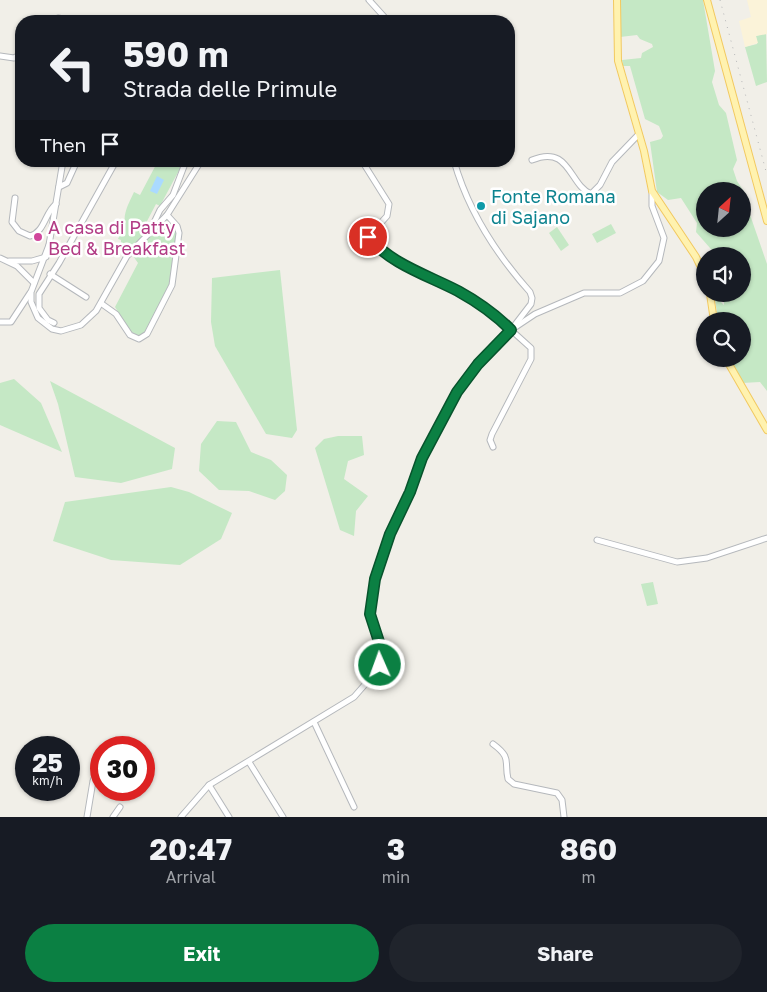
<!DOCTYPE html>
<style>
:root{--surface:#171b24;--page:#20242c;--text:#f1f3f6;--muted:#9ea1a6;--accent:#0b8043}
body{margin:0;font-family:"Golos Text",sans-serif;background:var(--page);color:var(--text);height:100vh;display:flex;flex-direction:column;font-size:19px;white-space:nowrap}
*{box-sizing:border-box;margin:0}
p{font-size:16px;color:var(--muted)}
.icon{flex:none;width:28px;height:28px;fill:none;stroke:currentColor;stroke-width:2;stroke-linecap:round;stroke-linejoin:round}
.map{position:relative;height:817px;overflow:hidden}
.sheet{display:flex;flex-direction:column;background:var(--surface);flex:1}
.sheet>*{flex:none}
.guide{position:absolute;left:15px;top:15px;width:500px;height:152px;border-radius:20px;box-shadow:0 1px 4px #0004;background:#171b24;color:var(--text);overflow:hidden}
.needle{width:32px;rotate:27deg}
.tools{position:absolute;left:696px;top:182px;display:grid;gap:10px}
.tools a{display:grid;place-items:center;width:55px;height:55px;border-radius:50%;background:var(--surface);box-shadow:0 1px 4px #0004;font-size:25px}
.speed{position:absolute;left:15px;top:736px;display:flex;gap:10px;font-size:25px;font-weight:700;text-align:center}
.speed>*{display:grid;place-content:center;width:65px;height:65px;border-radius:50%;background:var(--surface);box-shadow:0 1px 4px #0004;line-height:1}
.speed small{font-size:12px;font-weight:400}
.speed .limit{border:8px solid #d22;background:#fff;color:#111}
.pin{position:absolute;display:grid;place-items:center;width:42px;height:42px;color:#fff;margin:-21px;border:2px solid #fff;border-radius:50%;box-shadow:0 1px 5px #0007}
.me{position:absolute;width:55px;margin:-28px;rotate:358deg;stroke-linejoin:round;filter:drop-shadow(0 0 4px #0008)}
.turn{display:flex;align-items:center;gap:18px;height:105px;padding:0 25px;font-size:22px}
.turn .icon{width:65px;height:65px;stroke-width:2.5}
.turn b{display:block;font-size:35px;line-height:42px}
.then{display:flex;align-items:center;height:48px;padding:0 25px;background:#0003;gap:10px;font-size:19px}
.eta{display:flex;justify-content:space-evenly;align-items:center;height:85px;text-align:center}
.eta b{font-size:30px;font-weight:700;line-height:35px}
.button{display:flex;gap:10px;margin-top:auto;padding:10px 25px}
.button a{flex:1;height:58px;border-radius:30px;background:var(--accent);color:#fff;font-size:20px;font-weight:700;line-height:58px;text-align:center}
.button a+a{background:var(--page);color:var(--text)}
.map>svg:first-child{display:block}
</style>
<div class="map">
<svg width="767" height="817" viewBox="0 0 767 817">
<rect width="100%" height="100%" fill="#f1efe8"/>
<g fill="#c5e8c5" fill-rule="evenodd">
<path d="M621,0H703L715,71L712,82L719,105L726,113L737,160L733,169L737,181L749,199L747,206L767,264V391L760,382L742,383L730,359H742V321H718V319L715,300H719L724,305V294H742V256H717L696,232L697,223L681,198L668,200L657,192L650,142L661,139L663,136L659,126L645,119L630,66H623L622,60L641,58L642,53L653,47L652,44L640,39L637,35L620,37ZM705,191H742V229H705Z"/>
<polygon points="766,33 767,82 756,86 745,47 757,44 756,36"/>
<path d="M158,161H184L160,206L156,204L145,225L159,235L171,223L174,224L178,231L171,284L146,333L141,337L130,331L115,307L138,263L128,249L121,246V240L118,239L125,224C123,213 129,203 134,192L140,195Z"/>
<polygon points="611,224 616,233 597,243 592,234"/>
<polygon points="557,227 569,245 561,251 549,233"/>
<polygon points="280,270 297,430 292,438 266,434 215,346 211,322 212,278"/>
<polygon points="14,379 41,403 62,452 0,425 0,383"/>
<polygon points="50,381 175,448 172,469 121,483 75,477 58,404"/>
<polygon points="217,421 236,422 251,452 271,460 287,475 285,491 275,500 249,491 219,490 199,471 201,444"/>
<polygon points="338,436 362,436 364,455 348,461 344,479 368,496 356,511 354,536 340,530 315,448 324,439"/>
<polygon points="171,487 189,492 232,513 221,539 180,565 111,560 53,541 65,502"/>
<polygon points="653,582 658,604 647,606 641,584"/>
</g>
<polygon fill="#fbf3d9" points="747,0 767,0 767,34 756,36 758,43 745,47 739,21 751,17"/>
<polygon fill="#aadaff" points="157,176 164,180 157,194 150,191"/>
<g fill="none" stroke-linecap="round" stroke-linejoin="round">
<g stroke="#b5b8bc" stroke-width="7">
<g id="minor">
<polyline points="369,0 388,21"/>
<polyline points="49,21 58,18 76,21"/>
<polyline points="0,56 14,58 21,54"/>
<path d="M532,160C570,144 569,185 591,194L600,185L612,162L639,134"/>
<polyline points="63,161 49,245 31,292 31,302 38,318 52,329 61,331 81,325 96,311 127,256 167,215 201,161"/>
<polyline points="362,161 389,204 387,216 368,237 385,254 457,291 490,311 531,348 531,359 492,434 490,440 493,447"/>
<polyline points="59,187 67,183 77,161"/>
<path d="M15,198L12,222L19,231L30,236C45,232 45,212 56,204"/>
<polyline points="149,233 160,210 173,195 186,161"/>
<polyline points="49,245 65,253"/>
<polyline points="0,258 17,266 34,283"/>
<polyline points="9,261 32,261 46,257"/>
<polyline points="50,274 86,297"/>
<polyline points="102,304 116,314 130,335 139,339 147,334 172,285 179,233 177,226 167,215"/>
<polyline points="0,322 11,322 30,293"/>
<polyline points="54,323 48,320 39,308 39,294 59,263 116,161"/>
<polyline points="511,330 535,314 584,293 620,293 643,281 659,261 664,238 652,206 652,191"/>
<polyline points="597,540 677,562 707,558 767,538"/>
<polyline points="314,722 354,807"/>
<path d="M493,744C512,758 504,761 508,779L514,784L557,793L562,800L564,817"/>
<polyline points="122,748 134,748"/>
<polyline points="144,752 148,754"/>
<polyline points="249,762 283,817"/>
<polyline points="209,785 229,817"/>
<polyline points="87,817 93,781 101,761"/>
<polyline points="113,817 120,807"/>
<path d="M181,817L209,785L354,697L375,673L380,665L382,651L370,615L375,579L390,534L410,492L422,458L457,392L478,364L511,330L531,304L532,298L530,292C496,254 468,210 454,161"/>
</g>
</g>
<g stroke="#f2c960" stroke-width="8">
<g id="major">
<polyline points="617,0 618,61 644,151 652,191 696,257 705,276"/>
<polyline points="707,0 767,221"/>
<polyline points="710,294 714,321"/>
<polyline points="726,359 767,430"/>
</g>
</g>
<use href="#minor" stroke="#fff" stroke-width="5"/>
<use href="#major" stroke="#fff2af" stroke-width="6"/>
<polyline stroke="#b6b7b8" stroke-width="1" stroke-dasharray="1 6" stroke-linecap="butt" points="720,0 767,175"/>
</g>
<g fill="none" stroke-linecap="round" stroke-linejoin="round">
<g stroke="#07532c" stroke-width="12">
<path id="route" d="M368,237C391,264 427,275 458,291C478,302 495,314 511,330L478,364L457,392L422,458L410,492L390,534L375,579L370,614L382,651L380,665"/>
</g>
<use href="#route" stroke="#0b8043" stroke-width="9"/>
</g>
<circle fill="#0f9aa8" stroke="#fff" stroke-width="2" cx="481" cy="206" r="5"/>
<circle fill="#d1479c" stroke="#fff" stroke-width="2" cx="38" cy="237" r="5"/>
<g text-anchor="middle" dominant-baseline="central" stroke-width="5" stroke-linejoin="round" paint-order="stroke">
<g font-size="18" fill="#0d838f" stroke="#fff" text-anchor="start">
<text x="491" y="196">Fonte Romana<tspan x="491" dy="21">di Sajano</tspan></text>
</g>
<g font-size="18" fill="#b23c85" stroke="#fff" text-anchor="start">
<text x="48" y="227">A casa di Patty<tspan x="48" dy="21">Bed &amp; Breakfast</tspan></text>
</g>
</g>
</svg>
<div class="tools">
<a><svg class="needle" viewBox="-14 -14 28 28"><path d="M0-13l5 13h-10z" fill="#e53935"/><path d="M0 13l5-13h-10z" fill="#9ea1a6"/></svg></a>
<a><svg class="icon" aria-label="sound" viewBox="0 0 24 24"><path d="M4 9h4l5-4v14l-5-4H4zM17 9q2 3 0 6"/></svg></a>
<a><svg class="icon" aria-label="search" viewBox="0 0 24 24"><circle cx="10" cy="10" r="6"/><path d="M15 15l6 6"/></svg></a>
</div>
<div class="speed"><div>25<small>km/h</small></div><div class="limit">30</div></div>
<div class="pin" style="left:368px;top:237px;background:#d93025"><svg class="icon" aria-label="arrive" viewBox="0 0 24 24"><path d="M6 21V4h12l-3 4 3 4H6"/></svg></div>
<svg class="me" style="left:380px;top:665px" viewBox="-20 -20 40 40"><circle r="17" fill="#0b8043" stroke="#fff" stroke-width="3"/><path d="M0-11L8 9 0 5-8 9z" fill="#fff"/></svg>
<div class="guide">
<div class="turn"><svg class="icon" aria-label="left" viewBox="0 0 24 24"><path d="M17 20v-9H6M10 6l-5 5 5 5"/></svg><div><b>590 m</b>Strada delle Primule</div></div>
<div class="then">Then<svg class="icon" aria-label="arrive" viewBox="0 0 24 24"><path d="M6 21V4h12l-3 4 3 4H6"/></svg></div>
</div>
</div>
<section class="sheet">
<div class="eta">
<div><b>20:47</b><p>Arrival</p></div>
<div><b>3</b><p>min</p></div>
<div><b>860</b><p>m</p></div>
</div>
<div class="button"><a>Exit</a><a>Share</a></div>
</section>
